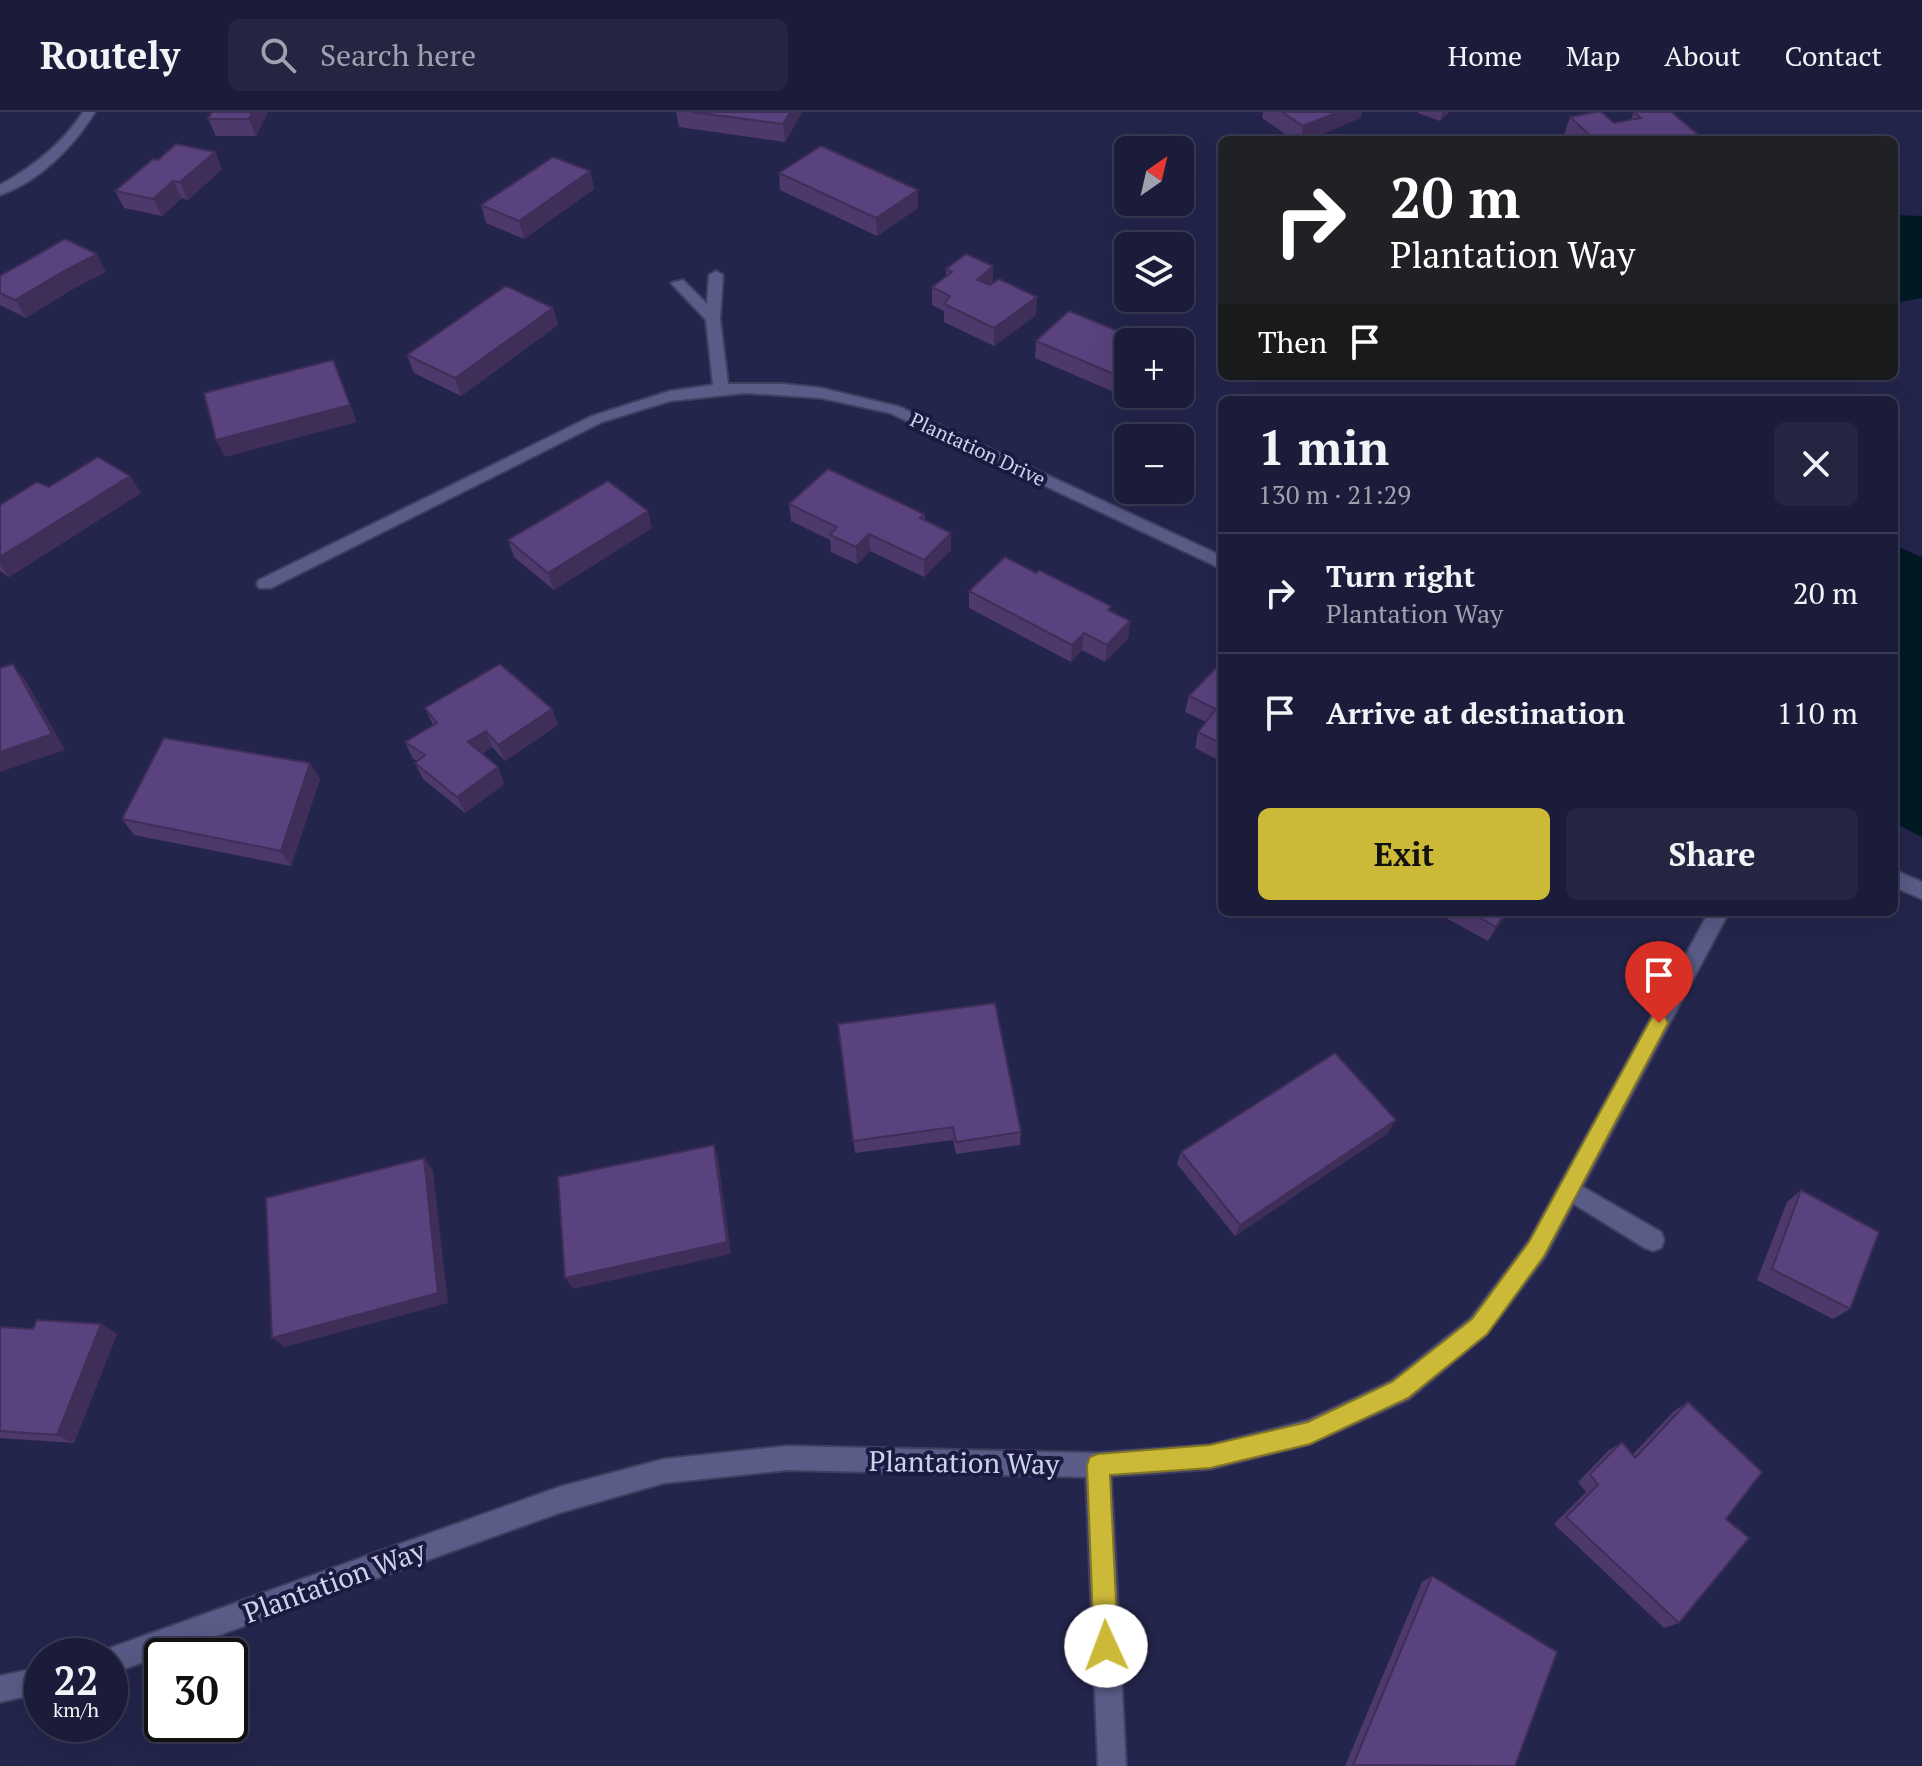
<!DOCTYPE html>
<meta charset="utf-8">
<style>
:root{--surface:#1b1c39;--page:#242541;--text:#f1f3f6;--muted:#a0a1ae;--line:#393a53;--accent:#cdb938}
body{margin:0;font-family:"PT Serif",serif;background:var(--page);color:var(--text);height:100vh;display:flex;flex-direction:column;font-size:30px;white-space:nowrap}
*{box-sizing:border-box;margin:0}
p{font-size:26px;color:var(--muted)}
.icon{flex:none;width:44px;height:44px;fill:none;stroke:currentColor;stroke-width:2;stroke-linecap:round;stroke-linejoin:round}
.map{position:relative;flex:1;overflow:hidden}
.drawer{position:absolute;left:1218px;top:284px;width:680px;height:520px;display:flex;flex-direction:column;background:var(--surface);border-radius:12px;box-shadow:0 8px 32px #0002,0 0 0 2px var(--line)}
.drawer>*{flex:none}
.top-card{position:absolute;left:1218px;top:24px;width:680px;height:244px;border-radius:12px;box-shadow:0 8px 32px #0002,0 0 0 2px var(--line);background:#202124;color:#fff;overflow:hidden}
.needle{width:52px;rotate:34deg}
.controls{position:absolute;left:1114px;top:24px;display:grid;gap:16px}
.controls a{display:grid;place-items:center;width:80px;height:80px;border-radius:12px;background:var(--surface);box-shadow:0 8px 32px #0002,0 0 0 2px var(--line);font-size:40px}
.speed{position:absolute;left:24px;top:1526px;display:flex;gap:16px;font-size:40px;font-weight:700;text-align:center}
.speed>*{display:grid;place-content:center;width:104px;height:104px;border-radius:50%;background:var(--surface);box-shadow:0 8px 32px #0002,0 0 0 2px var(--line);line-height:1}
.speed small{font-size:20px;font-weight:400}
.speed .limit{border:4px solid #111;border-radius:12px;background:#fff;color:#111}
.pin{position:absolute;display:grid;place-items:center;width:68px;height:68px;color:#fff;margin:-82px -34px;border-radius:50% 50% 50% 0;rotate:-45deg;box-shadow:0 0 8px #0007}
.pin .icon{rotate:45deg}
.me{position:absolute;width:88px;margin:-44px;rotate:358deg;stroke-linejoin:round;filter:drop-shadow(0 0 6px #0008)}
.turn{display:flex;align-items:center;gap:28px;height:168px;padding:0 40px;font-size:36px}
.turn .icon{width:104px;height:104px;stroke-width:2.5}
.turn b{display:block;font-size:56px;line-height:68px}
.then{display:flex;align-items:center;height:76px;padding:0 40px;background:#0003;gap:16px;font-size:30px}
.round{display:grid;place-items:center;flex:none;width:84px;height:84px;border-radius:12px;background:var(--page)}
.head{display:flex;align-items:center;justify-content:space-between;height:136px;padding:0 40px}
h1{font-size:48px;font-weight:600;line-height:60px}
.cta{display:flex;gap:16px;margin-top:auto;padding:16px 40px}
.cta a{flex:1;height:92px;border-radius:12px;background:var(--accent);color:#111;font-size:32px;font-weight:600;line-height:92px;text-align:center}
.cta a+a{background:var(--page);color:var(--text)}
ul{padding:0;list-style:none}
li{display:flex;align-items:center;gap:24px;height:120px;padding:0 40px;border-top:2px solid var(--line)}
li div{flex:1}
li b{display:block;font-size:30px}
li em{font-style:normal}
header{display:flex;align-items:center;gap:48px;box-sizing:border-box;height:112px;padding:0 40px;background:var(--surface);border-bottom:2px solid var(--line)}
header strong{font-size:38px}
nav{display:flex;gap:44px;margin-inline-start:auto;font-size:28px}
.search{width:560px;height:72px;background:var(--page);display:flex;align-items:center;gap:20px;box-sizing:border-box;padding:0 28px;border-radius:12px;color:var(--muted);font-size:30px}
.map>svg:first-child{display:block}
</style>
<header>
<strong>Routely</strong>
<div class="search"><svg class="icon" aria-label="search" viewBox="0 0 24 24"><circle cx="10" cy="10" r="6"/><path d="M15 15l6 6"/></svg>Search here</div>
<nav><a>Home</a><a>Map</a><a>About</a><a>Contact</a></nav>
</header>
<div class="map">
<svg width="1922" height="1654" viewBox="0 0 1922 1654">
<rect width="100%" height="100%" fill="#24254c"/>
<g fill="#001a23">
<polygon points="1894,103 1922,104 1922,186 1894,191"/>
<path d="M1894,433L1922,445V725L1894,711V603C1899,588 1905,555 1894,542Z"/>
</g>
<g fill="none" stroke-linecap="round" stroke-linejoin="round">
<g stroke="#403f60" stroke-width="4">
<polygon id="service" points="1569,1067 1661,1120 1664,1128 1661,1136 1653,1139 1645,1136 1561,1084 1558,1077 1561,1070"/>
</g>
<g stroke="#403f60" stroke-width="4">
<g id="minor">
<path d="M83,0H95C74,34 39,70 0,83V73C33,55 62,32 83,0Z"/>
<polygon points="716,159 723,163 720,207 728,272 783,272 821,276 900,295 1222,444 1222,457 890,301 821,286 745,281 670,289 602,310 271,476 259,476 257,472 259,468 592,304 670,279 713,273 706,208 671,171 683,168 707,192 709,163"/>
<polygon points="1894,758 1922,770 1922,787 1894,775"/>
<polygon points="1709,800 1729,800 1545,1145 1487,1222 1409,1287 1310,1332 1210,1357 1111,1364 1126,1654 1098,1654 1086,1365 788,1358 664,1371 559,1401 110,1562 110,1544 99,1544 101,1540 110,1536 559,1375 664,1347 788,1334 1098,1341 1210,1333 1308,1308 1391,1269 1471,1206 1529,1129"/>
<polygon points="42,1555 42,1581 0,1590 0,1564"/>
</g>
</g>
<use href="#service" fill="#585c87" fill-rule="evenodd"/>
<use href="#minor" fill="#585c87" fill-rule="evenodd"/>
</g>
<g fill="#4d396c">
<polygon points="268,0 256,24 216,24 208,7"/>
<polygon points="676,0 801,0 801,2 785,30 679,15"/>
<polygon points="1263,0 1362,0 1360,6 1309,28 1294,28 1262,6"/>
<polygon points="1418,0 1449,0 1440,9 1418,1"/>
<polygon points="1634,0 1698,28 1570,28 1564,23 1570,5 1614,11 1631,8"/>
<polygon points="215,40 222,57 188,88 182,86 162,104 124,96 115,79 158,48"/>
<polygon points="590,59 594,77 524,127 486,111 481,93"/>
<polygon points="779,61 918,96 877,124 780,78"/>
<polygon points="993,154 993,171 1037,185 1036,203 994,234 944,210 944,199 932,193 932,175 946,164 946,157"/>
<polygon points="106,160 76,175 26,206 0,193 0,164"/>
<polygon points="553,196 558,213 461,284 414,261 407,243"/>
<polygon points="1036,229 1128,230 1128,282 1175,282 1158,299 1035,246"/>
<polygon points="49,375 141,381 9,465 0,459 0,393"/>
<polygon points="789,392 924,402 925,408 951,421 951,438 924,465 870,439 857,452 831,440 830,428 791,409"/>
<polygon points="652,416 554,478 514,445 508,428"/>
<polygon points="969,479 1110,499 1130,509 1128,526 1105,550 1082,538 1071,550 969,496"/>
<polygon points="1222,556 1222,650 1195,636 1198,620 1206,610 1185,600 1189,584"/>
<polygon points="425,596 552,597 558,613 505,649 492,635 482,642 498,655 504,672 465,701 423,667 415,651 418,649 413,647 405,630 433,613"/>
<polygon points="310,651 320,667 291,754 134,723 122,707"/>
<polygon points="1435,800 1508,800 1488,829"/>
<polygon points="838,912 1021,1020 1020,1033 956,1042 953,1028 855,1041"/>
<polygon points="1388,1021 1235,1124 1177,1052 1181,1040"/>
<polygon points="1801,1078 1850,1197 1833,1207 1757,1168 1787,1090"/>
<polygon points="101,1212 117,1222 74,1331 0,1326 0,1215 33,1217"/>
<polygon points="1688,1290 1726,1407 1679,1511 1664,1516 1554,1412 1586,1380 1578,1370 1609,1338 1622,1330 1632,1343 1674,1299"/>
<polygon points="1432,1464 1515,1654 1345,1654 1422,1470"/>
</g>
<g fill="#3e2e58">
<polygon points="252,0 268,0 256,24 249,7"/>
<polygon points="790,0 801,0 801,2 785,30 783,12"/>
<polygon points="1338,0 1362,0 1360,6 1309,28 1301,28 1303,14"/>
<polygon points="1443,0 1449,0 1440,9"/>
<polygon points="1700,24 1698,28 1677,28"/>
<polygon points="215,40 222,57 188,88 180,70"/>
<polygon points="590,59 594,77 524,127 519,109"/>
<polygon points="173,69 182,86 162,104 153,87"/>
<polygon points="918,78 918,96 877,124 876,106"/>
<polygon points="97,142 106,160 76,175 26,206 15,188 66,158"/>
<polygon points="993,154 993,172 977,185 977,168"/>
<polygon points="1037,185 1036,203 994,234 994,216"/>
<polygon points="553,196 558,213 461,284 455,266"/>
<polygon points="333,248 357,310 225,345 216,328"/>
<polygon points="1193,250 1190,267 1180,277 1180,262"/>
<polygon points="1160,282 1175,282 1158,299"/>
<polygon points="130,364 141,381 9,465 0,453 0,445"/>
<polygon points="648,399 652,416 554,478 548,461"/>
<polygon points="951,421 951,438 924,465 924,448"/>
<polygon points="869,422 870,439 857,452 856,435"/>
<polygon points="1130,509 1128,526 1105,550 1107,533"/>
<polygon points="1084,521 1082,538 1071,550 1072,533"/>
<polygon points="13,552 26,569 65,638 0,660 0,640"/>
<polygon points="552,597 558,613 505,649 498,633"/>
<polygon points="486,619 492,635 475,646 468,630"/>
<polygon points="310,651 320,667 291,754 281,739"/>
<polygon points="498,655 504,672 465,701 457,685"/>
<polygon points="1506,800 1508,800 1488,829 1496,815"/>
<polygon points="1396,1008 1388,1021 1235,1124 1240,1113"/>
<polygon points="714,1033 718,1045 731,1142 573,1177 565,1166"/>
<polygon points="424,1046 433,1058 448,1191 285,1235 272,1226"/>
<polygon points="101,1212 117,1222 74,1331 57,1323"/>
</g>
<g fill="#59427e" stroke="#3e2e58" stroke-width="2">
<polygon points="212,0 252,0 249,7 208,7"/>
<polygon points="691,0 790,0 783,12"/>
<polygon points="1282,0 1338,0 1303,14"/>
<polygon points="1597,0 1601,0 1614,11 1641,6 1634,0 1671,0 1700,24 1677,28 1595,28 1570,5"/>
<polygon points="176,32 215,40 180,70 173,69 153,87 115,79 153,47 158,48"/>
<polygon points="821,34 918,78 876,106 779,61"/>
<polygon points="553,45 590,59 519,109 481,93"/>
<polygon points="65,127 97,142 66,158 15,188 0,181 0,164"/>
<polygon points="966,142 993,154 977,168 990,173 999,167 1037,185 994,216 944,192 950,184 932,175 952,160 946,157"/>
<polygon points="506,174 553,196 455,266 407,243"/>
<polygon points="1069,199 1145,230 1128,230 1128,268 1036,229"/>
<polygon points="1180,244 1193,250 1180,262"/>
<polygon points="333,248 350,293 216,328 204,281"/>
<polygon points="1280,283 1291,288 1275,288"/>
<polygon points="98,345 130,364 0,445 0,393 37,370 49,375"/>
<polygon points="828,357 924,402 920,406 951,421 924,448 869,422 856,435 830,423 837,415 789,392"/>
<polygon points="608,369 648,399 548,461 508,428"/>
<polygon points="1005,445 1036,461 1039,458 1111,494 1108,498 1130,509 1107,533 1084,521 1072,533 969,479"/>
<polygon points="13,552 52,622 0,640 0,556"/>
<polygon points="500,552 552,597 498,633 486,619 468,630 498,655 457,685 415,651 425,643 405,630 437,611 425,596"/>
<polygon points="1218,554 1222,556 1222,632 1198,620 1216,597 1189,584"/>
<polygon points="164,626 310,651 281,739 122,707"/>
<polygon points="1470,800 1506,800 1496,815"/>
<polygon points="995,891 1021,1020 956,1030 953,1015 853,1029 838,912"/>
<polygon points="1335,941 1396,1008 1240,1113 1181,1040"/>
<polygon points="714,1033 727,1130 565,1166 558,1065"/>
<polygon points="424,1046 438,1181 272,1226 266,1086"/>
<polygon points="1801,1078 1879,1120 1850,1197 1772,1157"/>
<polygon points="37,1208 101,1212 57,1323 0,1319 0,1215 33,1217"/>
<polygon points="1688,1290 1762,1360 1726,1407 1749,1426 1679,1511 1566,1405 1598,1373 1590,1362 1622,1330 1635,1346"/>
<polygon points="1432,1464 1557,1540 1515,1654 1353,1653"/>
</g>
<polygon fill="#cdb938" stroke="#857824" stroke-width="2" points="1659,903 1665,905 1668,911 1544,1144 1487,1222 1408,1286 1310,1332 1210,1356 1110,1363 1118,1534 1115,1542 1106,1546 1098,1542 1094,1534 1087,1353 1090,1345 1098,1342 1210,1333 1308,1310 1392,1270 1472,1207 1529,1130 1652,905"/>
<g text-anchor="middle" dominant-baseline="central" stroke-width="8" stroke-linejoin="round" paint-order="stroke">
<g font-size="20" fill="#ced2ea" stroke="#1b1b41">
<text transform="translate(978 337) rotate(25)">Plantation Drive</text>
</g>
<g font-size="28" fill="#ced2ea" stroke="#1b1b41">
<text transform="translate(964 1350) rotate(1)">Plantation Way</text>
<text transform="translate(334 1469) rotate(-20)">Plantation Way</text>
</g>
</g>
</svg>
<div class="controls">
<a><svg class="needle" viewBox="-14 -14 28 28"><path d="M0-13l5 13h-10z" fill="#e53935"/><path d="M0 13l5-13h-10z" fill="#a0a1ae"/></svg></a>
<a><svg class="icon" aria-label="layers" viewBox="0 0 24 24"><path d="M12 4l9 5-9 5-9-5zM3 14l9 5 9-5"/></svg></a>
<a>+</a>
<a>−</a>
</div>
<div class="speed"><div>22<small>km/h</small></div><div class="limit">30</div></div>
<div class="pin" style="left:1659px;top:911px;background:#d93025"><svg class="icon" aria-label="arrive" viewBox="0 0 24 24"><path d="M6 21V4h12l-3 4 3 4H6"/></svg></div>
<svg class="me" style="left:1106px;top:1534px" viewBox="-20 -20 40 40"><circle r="19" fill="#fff"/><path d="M0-13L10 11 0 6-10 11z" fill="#cdb938"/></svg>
<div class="top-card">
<div class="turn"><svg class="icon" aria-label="right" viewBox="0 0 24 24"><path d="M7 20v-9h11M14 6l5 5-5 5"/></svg><div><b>20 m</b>Plantation Way</div></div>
<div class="then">Then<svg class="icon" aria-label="arrive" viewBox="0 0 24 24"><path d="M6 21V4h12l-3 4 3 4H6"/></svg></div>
</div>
<section class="drawer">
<div class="head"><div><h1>1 min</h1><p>130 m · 21:29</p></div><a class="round"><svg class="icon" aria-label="close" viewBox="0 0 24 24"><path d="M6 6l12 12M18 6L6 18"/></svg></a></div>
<ul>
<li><svg class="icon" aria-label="right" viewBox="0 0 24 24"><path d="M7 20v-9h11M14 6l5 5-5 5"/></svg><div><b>Turn right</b><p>Plantation Way</p></div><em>20 m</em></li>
<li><svg class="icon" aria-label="arrive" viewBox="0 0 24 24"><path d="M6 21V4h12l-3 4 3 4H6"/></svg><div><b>Arrive at destination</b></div><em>110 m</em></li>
</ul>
<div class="cta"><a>Exit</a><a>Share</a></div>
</section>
</div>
